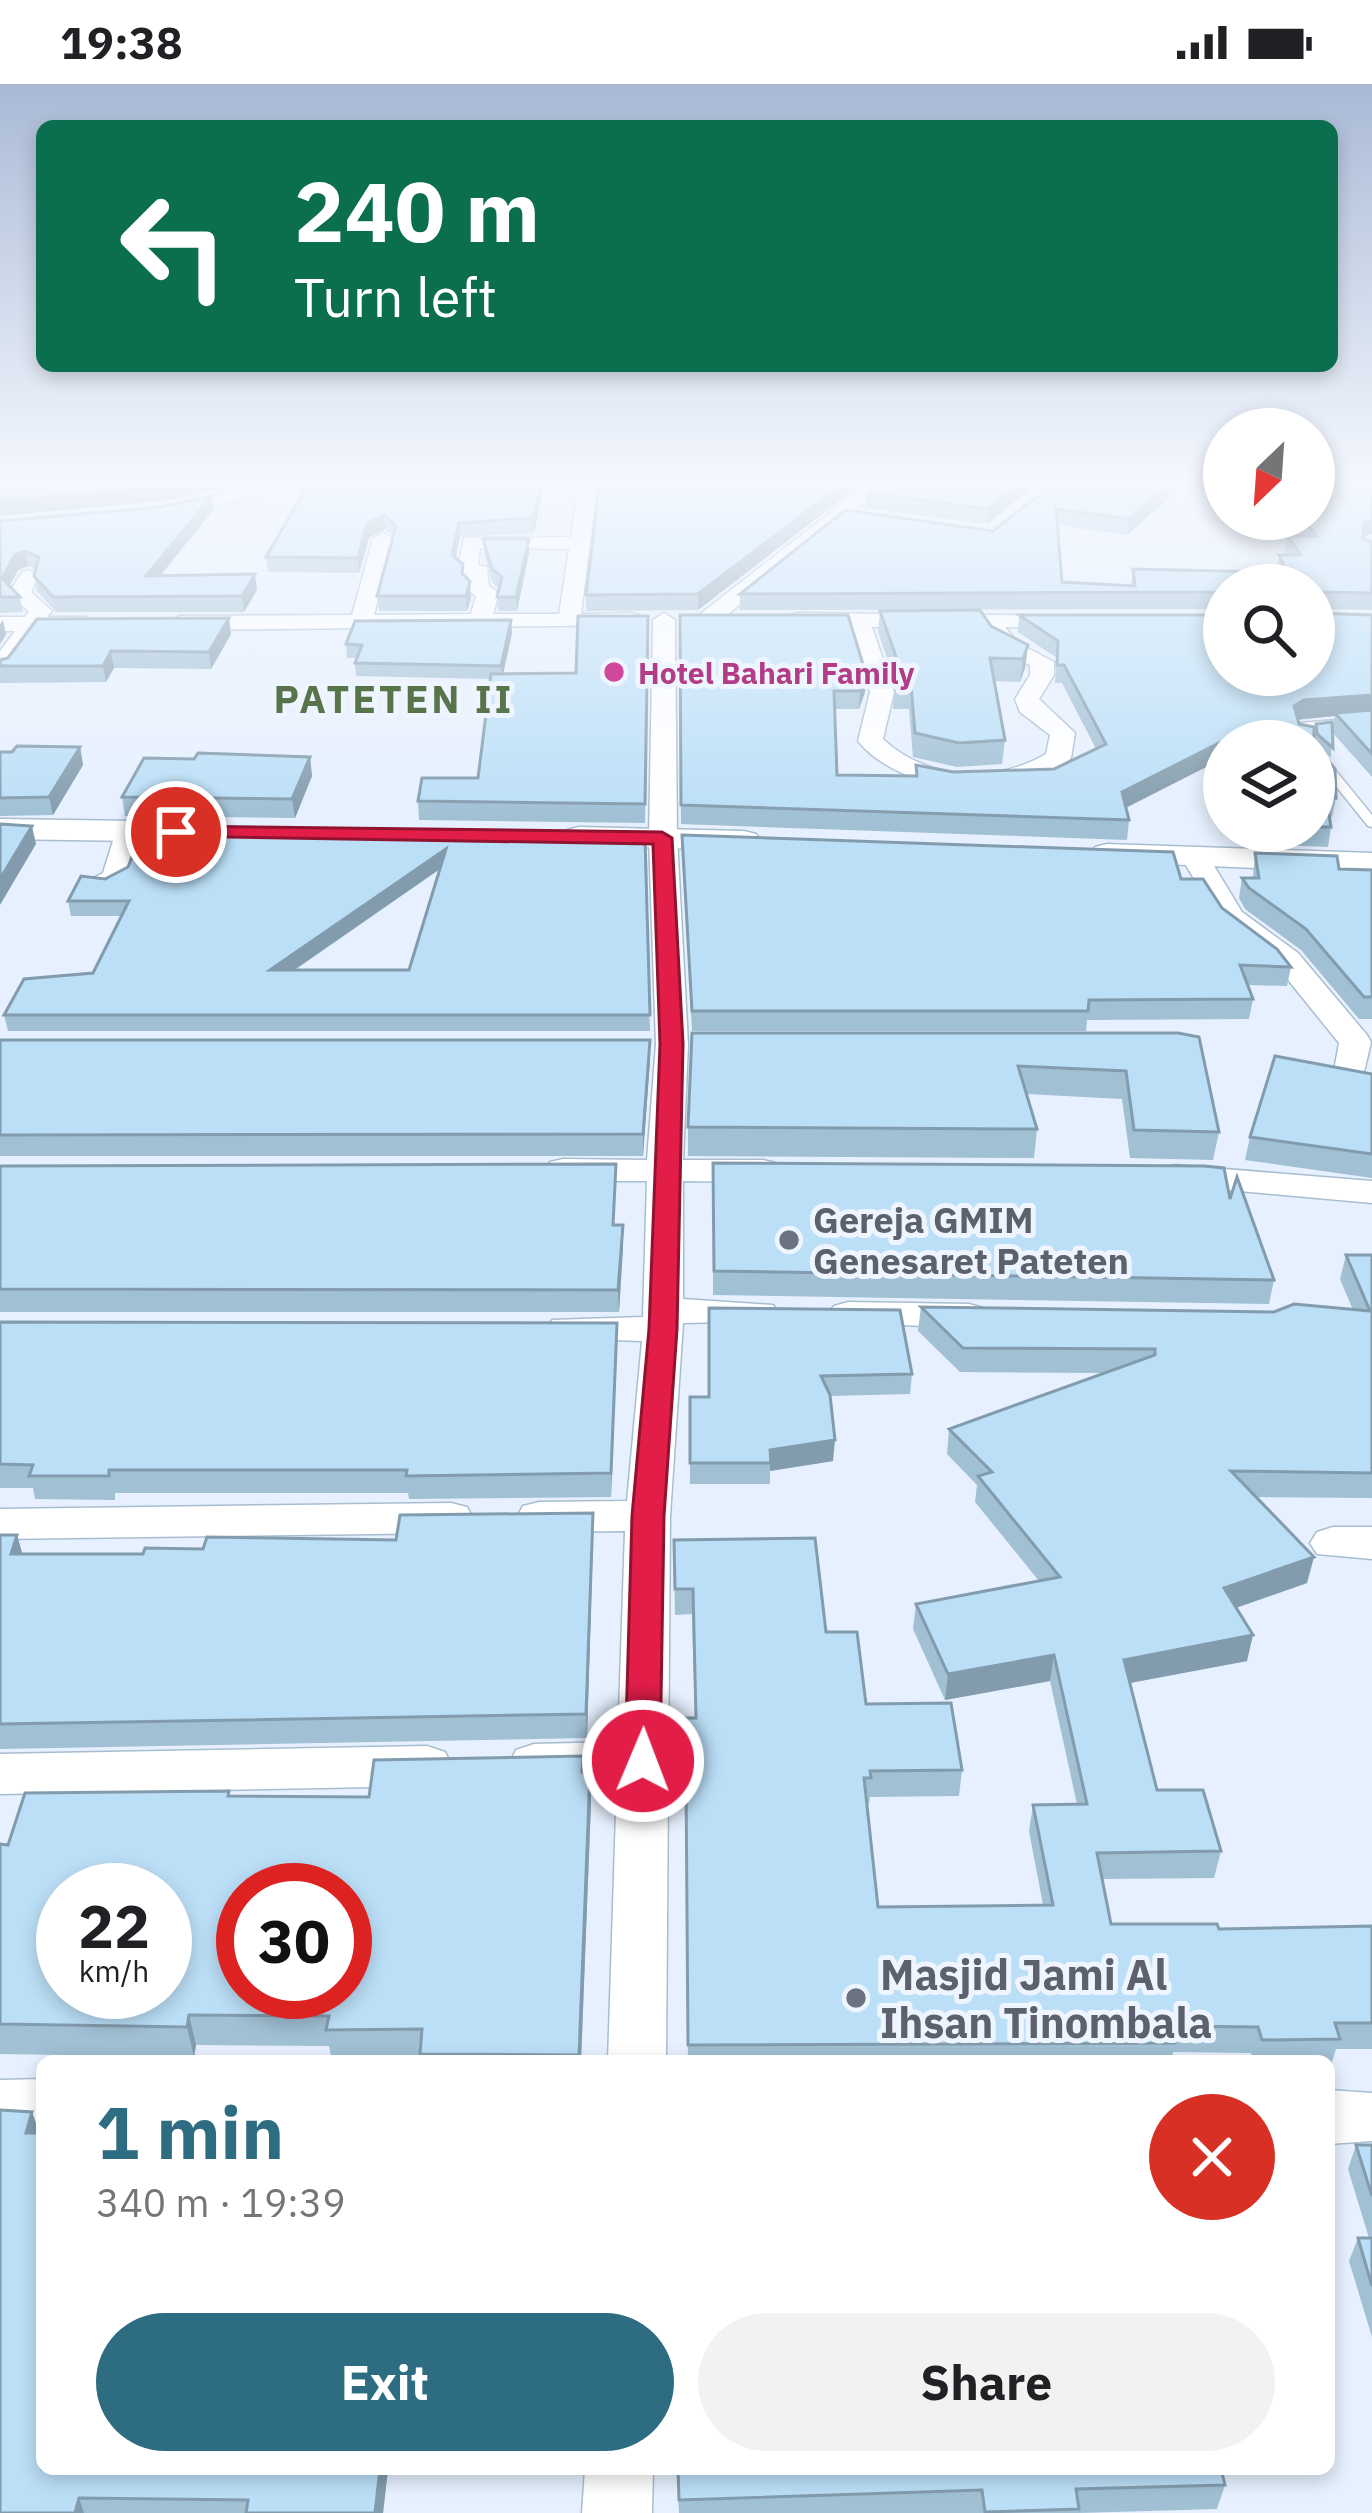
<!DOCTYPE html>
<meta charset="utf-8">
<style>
:root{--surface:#fff;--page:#f2f2f2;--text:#202124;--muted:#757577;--accent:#2e6d81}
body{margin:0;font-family:"IBM Plex Sans",sans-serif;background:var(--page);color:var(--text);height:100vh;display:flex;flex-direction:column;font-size:45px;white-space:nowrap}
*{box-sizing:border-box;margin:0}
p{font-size:39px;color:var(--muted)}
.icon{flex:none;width:66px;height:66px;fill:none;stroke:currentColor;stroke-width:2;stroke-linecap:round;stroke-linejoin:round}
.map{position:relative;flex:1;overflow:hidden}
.sheet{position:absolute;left:36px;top:1971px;width:1299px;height:420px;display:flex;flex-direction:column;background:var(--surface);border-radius:18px;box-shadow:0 6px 18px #0003}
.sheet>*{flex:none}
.hud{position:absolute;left:36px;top:36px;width:1302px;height:252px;border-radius:18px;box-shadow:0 6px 18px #0003;background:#0b6e4f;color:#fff;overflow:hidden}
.needle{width:78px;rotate:205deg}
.buttons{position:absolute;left:1203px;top:324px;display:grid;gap:24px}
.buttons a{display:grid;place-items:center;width:132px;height:132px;border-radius:50%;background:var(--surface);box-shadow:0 6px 18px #0003;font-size:60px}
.speed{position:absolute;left:36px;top:1779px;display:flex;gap:24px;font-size:60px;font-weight:700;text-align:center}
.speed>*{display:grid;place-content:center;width:156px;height:156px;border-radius:50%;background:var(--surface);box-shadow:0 6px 18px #0003;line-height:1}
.speed small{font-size:30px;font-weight:400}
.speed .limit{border:18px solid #d22;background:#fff;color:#111}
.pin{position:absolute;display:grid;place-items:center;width:102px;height:102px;color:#fff;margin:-51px;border:6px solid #fff;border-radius:50%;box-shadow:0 3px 12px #0007}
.me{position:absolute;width:132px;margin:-66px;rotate:1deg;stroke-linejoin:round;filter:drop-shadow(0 0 9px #0008)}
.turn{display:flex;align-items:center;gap:42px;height:252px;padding:0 60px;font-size:54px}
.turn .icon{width:156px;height:156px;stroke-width:2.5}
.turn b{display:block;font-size:84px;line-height:102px}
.round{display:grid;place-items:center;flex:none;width:126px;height:126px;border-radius:63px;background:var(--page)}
.summary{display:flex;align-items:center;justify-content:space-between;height:204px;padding:0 60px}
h1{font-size:72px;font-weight:800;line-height:90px;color:var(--accent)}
.button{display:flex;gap:24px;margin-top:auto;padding:24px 60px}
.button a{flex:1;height:138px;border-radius:72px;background:var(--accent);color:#fff;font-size:48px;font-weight:800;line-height:138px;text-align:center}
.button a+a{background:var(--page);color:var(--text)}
.status{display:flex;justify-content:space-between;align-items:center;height:84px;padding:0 60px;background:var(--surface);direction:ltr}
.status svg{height:33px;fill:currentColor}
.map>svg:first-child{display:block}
</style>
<div class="status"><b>19:38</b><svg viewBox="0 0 49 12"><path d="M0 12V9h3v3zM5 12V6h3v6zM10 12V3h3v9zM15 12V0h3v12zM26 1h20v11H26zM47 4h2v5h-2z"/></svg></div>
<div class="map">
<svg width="1372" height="2429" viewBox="0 0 1372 2429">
<rect width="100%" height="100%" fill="#e6f0fe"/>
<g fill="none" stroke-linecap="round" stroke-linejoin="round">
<g stroke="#a8becf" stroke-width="3">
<g id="service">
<polygon points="1372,633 1372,639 1308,645 1312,657 1300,657 1295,642 1301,639"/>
<polygon points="1314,664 1318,665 1372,731 1372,743 1368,742 1314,675"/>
</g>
</g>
<g stroke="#a8becf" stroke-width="3">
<g id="minor">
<polygon points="292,396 329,396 160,433 150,427"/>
<path d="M580,396H598L581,530L631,529L639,531V541L179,546L168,539L179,532L352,531L373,455L383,449L393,455L374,531L471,530L476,512L467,505L469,493L457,487L464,454L571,453ZM480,464L569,465L559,530H493L499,509L489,502L487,483L478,481Z"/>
<polygon points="872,396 892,396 715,541 699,541 699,531"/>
<polygon points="29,486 39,492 31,508 52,527 47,533 85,533 96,540 85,547 38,547 8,588 0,590 0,567 15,547 0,547 0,533 25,533 29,528 9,509 22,488"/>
<polygon points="664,529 675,536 677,754 688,960 683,1076 763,1076 776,1079 781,1087 776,1095 763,1098 683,1097 683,1215 773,1221 779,1229 773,1237 683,1239 670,1432 666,1977 608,1977 617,1697 534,1700 516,1694 509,1680 516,1666 534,1660 618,1658 625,1447 539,1448 523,1444 517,1433 523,1422 539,1418 627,1417 642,1257 552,1254 546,1245 552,1236 643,1233 647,1097 563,1097 550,1094 545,1086 550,1078 563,1075 647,1076 656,960 649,754 653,536"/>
<path d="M797,529L1077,532L1080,537L1069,544L1005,543L1018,559L1054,578V591L1039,615L1075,649L1071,674C1024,726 899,709 858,657L870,608L850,543L789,541V531ZM872,543H981L1002,569L1030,581V591L1015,615L1020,628L1050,651L1046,670C995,700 927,696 883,655L894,608Z"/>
<polygon points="130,739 144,747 129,794 108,805 88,805 84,799 103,789 116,747"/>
<polygon points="1195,765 1205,767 1242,828 1298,869 1367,951 1371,958 1364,988 1340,988 1335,981 1339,959 1276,881 1221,840 1181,773"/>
<polygon points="1175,1081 1372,1097 1372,1119 1162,1100 1157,1092 1162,1084"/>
<polygon points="848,1218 969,1220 983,1224 989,1232 983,1240 969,1244 834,1238 828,1230 834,1222"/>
<polygon points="451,1419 467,1423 473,1434 467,1445 451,1449 0,1455 0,1425"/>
<polygon points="1333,1443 1372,1443 1372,1475 1317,1470 1310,1459 1317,1448"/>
<polygon points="427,1662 445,1668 452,1682 445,1696 427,1702 0,1710 0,1670"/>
<polygon points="42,1995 42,2049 0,2050 0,1996"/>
<polygon points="1329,2006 1372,2009 1372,2057 1329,2060"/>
<polygon points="585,2385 653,2385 652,2429 582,2429"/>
</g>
</g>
<g stroke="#a8becf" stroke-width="3">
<g id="tertiary">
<polygon points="0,735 204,738 221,748 204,758 0,755"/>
<polygon points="579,743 744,747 756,750 761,757 756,764 744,767 567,760 562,753 567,746"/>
<polygon points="1107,760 1372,769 1372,789 1095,777 1090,770 1095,763"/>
</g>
</g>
<use href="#service" fill="#fff" fill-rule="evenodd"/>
<use href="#minor" fill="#fff" fill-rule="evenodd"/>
<use href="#tertiary" fill="#fff" fill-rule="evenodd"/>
</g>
<g fill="#a1c0d4" fill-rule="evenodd">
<polygon points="311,396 545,396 534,449 460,453 455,474 464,491 470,498 471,514 467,527 379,527 377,512 393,452 385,445 369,454 359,489 268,488 266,473"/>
<polygon points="600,396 866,396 698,526 586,527 586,511"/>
<polygon points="881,396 1041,396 987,440 866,424 866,409"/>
<polygon points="1058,396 1189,396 1127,451 1057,441 1062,498 1131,501 1133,485 1264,488 1265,484 1277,484 1279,471 1286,471 1284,468 1287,452 1302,452 1290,435 1314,435 1372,396 1372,450 1363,453 1363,455 1372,458 1372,526 1314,525 1224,501 1224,525 740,526 740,510 993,447"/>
<polygon points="212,412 213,426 161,491 257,506 244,528 56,528 37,507 34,492 35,485 28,482 18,486 9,502 20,513 23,528 0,529 0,437 161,423"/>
<polygon points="483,455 529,455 529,469 517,527 498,527 497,513 499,504 493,500 484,469"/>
<polygon points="880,527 991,542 1028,561 1025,584 1020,598 994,597 1005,656 1002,680 957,683 913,673 909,625 893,625 895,598 878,548"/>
<path d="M680,531L866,590L865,608L859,625H834L837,691L916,692V681L953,688L1054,685L1096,665L1062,599H1055L1057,574L1018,548L1019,531H1372V693L1332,648L1331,674L1315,660L1314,650V659L1336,714L1332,733H1330L1331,743L1328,763L1247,760L1245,747H1314V657H1224V732V703H1219L1216,678L1126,724L1129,736L1127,756L681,740ZM1335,632L1332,645L1316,640L1314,648L1299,640L1298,636Z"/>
<polygon points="648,532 645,739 419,736 418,717 478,694 490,595 356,592 355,579 357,574 347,574 346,560 511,536 512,549 503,590 576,589"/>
<polygon points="229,534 231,550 211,585 114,584 106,598 0,599 0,576"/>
<polygon points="80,663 83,681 53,731 0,732 0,668"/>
<polygon points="310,673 312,692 295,734 125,732 122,713 194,675"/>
<polygon points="682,751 1181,795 1222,824 1291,883 1287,902 1247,901 1253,915 1249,935 1087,936 1086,947 692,947"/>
<path d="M645,754L650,947H8L4,931L93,889L122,832H71L68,817L105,795ZM440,785L409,886H295Z"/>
<polygon points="1255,769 1339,785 1372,786 1372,935 1359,935 1301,866 1245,825 1239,814 1242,794 1253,794"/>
<polygon points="1178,949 1219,1048 1213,1076 1130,1074 1122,1015 1027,1010 1037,1045 1034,1074 688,1072 688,1043"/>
<polygon points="0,956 650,956 643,1072 0,1072"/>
<polygon points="1372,990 1372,1094 1245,1076 1250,1053"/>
<polygon points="713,1079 1230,1115 1274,1196 1269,1220 713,1211"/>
<polygon points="616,1080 614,1141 623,1141 623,1163 619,1228 0,1228 0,1082"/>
<polygon points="1346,1171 1372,1171 1372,1414 1255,1413 1307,1499 1236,1524 1247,1577 1130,1599 1157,1706 1221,1767 1214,1794 1102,1795 1111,1840 1219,1845 1372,1842 1372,1965 1336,1965 1331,1981 1329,1981 1329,1977 1253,1977 1251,1969 1173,1968 1171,1977 688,1977 686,1722 672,1722 673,1634 695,1634 692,1530 675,1531 674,1456 826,1548 866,1620 962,1686 959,1712 870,1713 869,1720 867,1720 878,1823 1043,1821 1029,1747 1033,1721 1077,1720 1050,1597 945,1616 913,1545 916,1520 1039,1497 975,1418 977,1401 947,1370 949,1345 1104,1289 960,1288 918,1247 921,1223 1274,1228 1353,1226 1340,1195"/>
<polygon points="709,1224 912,1290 910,1310 830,1312 833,1377 770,1387 770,1400 690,1400 690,1313 709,1313"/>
<polygon points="0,1238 617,1239 611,1413 409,1415 408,1409 115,1409 115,1416 35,1415 33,1404 0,1404"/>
<polygon points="0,1451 17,1451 22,1470 143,1470 203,1465 396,1456 593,1453 587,1654 0,1665"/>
<polygon points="583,1672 584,1688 590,1688 591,1719 581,1977 332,1976 329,1962 196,1961 194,1973 0,1970 0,1760 8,1761 230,1712 369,1713"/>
<polygon points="32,2028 40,2049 42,2385 388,2385 383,2429 0,2429"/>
<polygon points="1356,2061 1372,2061 1372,2253 1349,2177 1358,2154 1369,2154 1348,2085"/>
<polygon points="677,2385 1225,2401 1217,2425 1078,2429 679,2429"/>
</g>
<g fill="#839cad">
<polygon points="195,396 269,396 162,417 0,432 0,417"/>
<polygon points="542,396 545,396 534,449 533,434"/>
<polygon points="848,396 866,396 698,526 698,510"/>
<polygon points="1024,396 1041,396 987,440 988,425"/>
<polygon points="1174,396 1189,396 1127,451 1129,435"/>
<polygon points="212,412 213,426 148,507 146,492"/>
<polygon points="384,431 385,445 369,454 359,489 358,474 367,439"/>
<polygon points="1372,436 1372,450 1360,454 1363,439"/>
<polygon points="459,439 460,453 453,486 452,471"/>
<polygon points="529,455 529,469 517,527 516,513"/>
<polygon points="25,467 28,482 18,486 5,510 2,494 15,471"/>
<polygon points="255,490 257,506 244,528 242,512"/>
<polygon points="470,498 471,514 467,527 466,512"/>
<polygon points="229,534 231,550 211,585 209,568"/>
<polygon points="3,536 6,551 0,560 0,540"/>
<polygon points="511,536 512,549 502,595 501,582"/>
<polygon points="1028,561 1025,584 1020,598 1023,575"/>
<polygon points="111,567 114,584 106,598 103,582"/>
<polygon points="866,590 865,608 859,625 860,607"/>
<polygon points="1372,611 1372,629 1335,629 1335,632 1301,635 1291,640 1294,622 1304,616"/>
<polygon points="1219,659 1216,678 1119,727 1122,708"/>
<polygon points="80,663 83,681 53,731 49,713"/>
<polygon points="310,673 312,692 295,734 292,715"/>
<polygon points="32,742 36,760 0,821 0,795"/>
<polygon points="446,765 447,780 272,901 270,886"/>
<polygon points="650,956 650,976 643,1072 643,1050"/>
<polygon points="623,1141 623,1163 619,1228 618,1206"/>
<polygon points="617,1239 617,1261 611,1413 611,1389"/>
<polygon points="835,1356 833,1377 770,1387 770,1366"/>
<polygon points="593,1429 593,1453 587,1654 586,1630"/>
<polygon points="17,1451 24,1475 11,1470"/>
<polygon points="1314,1473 1307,1499 1218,1530 1224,1504"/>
<polygon points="1253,1551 1247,1577 1119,1601 1124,1576"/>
<polygon points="1054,1571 1050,1597 945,1616 948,1590"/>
<polygon points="590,1688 591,1719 581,1977 579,1977"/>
<polygon points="189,1931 196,1961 194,1973 187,1943"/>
<polygon points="32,2028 41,2054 26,2049"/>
<polygon points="380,2385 388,2385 383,2429 375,2429"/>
<polygon points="79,2414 84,2429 75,2429"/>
</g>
<g fill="#bbdff7" stroke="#839cad" stroke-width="3" fill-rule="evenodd">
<polygon points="0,396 195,396 160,403 0,417"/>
<polygon points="311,396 542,396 533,434 459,439 452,471 463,480 462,489 470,498 466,512 377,512 396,442 384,431 367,439 358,474 266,473"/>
<polygon points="600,396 848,396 698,510 586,511"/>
<polygon points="881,396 1024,396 988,425 866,409"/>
<polygon points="1058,396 1174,396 1129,435 1056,425 1062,498 1135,502 1133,485 1267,488 1265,484 1285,484 1279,471 1301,471 1287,452 1316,452 1304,435 1314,435 1314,396 1372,396 1372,436 1363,439 1363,455 1372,458 1372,509 1317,508 1314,511 1314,501 1224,501 1224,508 740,510 845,426 993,447"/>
<polygon points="212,412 146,492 255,490 242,512 53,513 34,492 39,473 25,467 15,471 2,494 20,513 0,513 0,437 161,423"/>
<polygon points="483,455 529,455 516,513 497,513 502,493 492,485"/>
<polygon points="980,526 991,542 1028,561 1023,575 990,574 1005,656 959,659 915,649 911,601 894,602 900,584 880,527"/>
<polygon points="1314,529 1372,531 1372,611 1304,616 1294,622 1299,640 1314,643 1314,659 1335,685 1336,714 1326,713 1331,743 1314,743 1314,657 1224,657 1224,684 1222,683 1219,659 1122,708 1129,736 681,721 680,531 848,531 866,590 860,607 834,607 837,691 917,692 916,681 953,688 1054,685 1106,660 1064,581 1057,581 1058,557 1019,531 1224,531 1224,591 1314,591"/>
<polygon points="578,532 648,532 645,720 418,717 422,694 478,694 491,590 576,589"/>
<polygon points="229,534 209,568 111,567 103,582 0,582 0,576 8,574 37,535"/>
<polygon points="511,536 501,582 355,579 362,561 346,560 355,537"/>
<polygon points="1372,626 1372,670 1335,629"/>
<polygon points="1332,638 1333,664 1317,650 1316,640"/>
<polygon points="17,662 80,663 49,713 0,714 0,668 12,668"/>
<polygon points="198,669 310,673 292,715 122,713 144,674 194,675"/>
<polygon points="0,740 32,742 0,795"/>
<path d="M142,747L645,754L650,931H4L24,895L93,889L129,817H68L81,792L105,795L128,783ZM446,765L409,886H270Z"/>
<polygon points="682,751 1173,768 1181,795 1203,795 1222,824 1277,865 1291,883 1240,881 1253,915 1089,916 1088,927 692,927"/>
<polygon points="1255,769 1337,772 1339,785 1372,786 1372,913 1364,913 1306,845 1249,804 1242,794 1259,794"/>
<polygon points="692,949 1178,949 1199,953 1219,1048 1134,1046 1126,987 1018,982 1037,1045 688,1043"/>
<polygon points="0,956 650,956 643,1050 0,1051"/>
<polygon points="1275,972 1372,990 1372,1070 1250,1053"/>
<polygon points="713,1079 1204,1082 1224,1084 1230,1115 1237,1093 1274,1196 714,1187"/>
<polygon points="616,1080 613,1141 623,1141 618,1206 0,1205 0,1082"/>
<polygon points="1346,1171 1372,1171 1372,1389 1231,1387 1314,1473 1224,1504 1253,1551 1124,1576 1157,1706 1203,1706 1221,1767 1097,1769 1111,1840 1217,1840 1219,1845 1372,1842 1372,1939 1335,1939 1340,1955 1262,1956 1258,1943 1172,1942 1175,1959 688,1961 686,1696 672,1696 673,1634 696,1634 693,1505 675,1505 674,1456 815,1454 826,1548 857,1548 866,1620 951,1619 962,1686 870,1687 871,1694 864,1694 878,1823 1053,1821 1033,1721 1087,1720 1054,1571 948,1590 916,1520 1060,1493 978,1392 992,1388 949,1345 1155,1271 1155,1265 963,1264 921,1223 1274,1228 1294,1220 1370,1227"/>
<polygon points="709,1224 900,1226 912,1290 821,1292 830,1311 835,1356 770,1366 771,1379 690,1379 690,1313 709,1313"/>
<polygon points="0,1238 617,1239 611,1389 406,1392 407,1386 109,1386 109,1392 29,1392 33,1381 0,1380"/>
<polygon points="593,1429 586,1630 0,1640 0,1451 17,1451 11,1470 143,1470 145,1464 203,1465 207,1453 396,1456 400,1431"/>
<path d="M583,1672L582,1688H590L579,1971L420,1970L422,1945L326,1946L329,1932L189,1931L187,1943L0,1940V1760L8,1761L25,1709L229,1707L228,1712L369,1713L374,1676ZM63,1806H165V1908H63ZM243,1806H345V1908H243Z"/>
<polygon points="0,2026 32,2028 26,2049 42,2049 42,2385 380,2385 375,2429 246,2429 248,2416 79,2414 75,2429 0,2429"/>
<polygon points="1356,2061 1372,2061 1372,2112"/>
<polygon points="1358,2154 1372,2154 1372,2202"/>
<polygon points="678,2385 1221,2385 1225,2401 1076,2405 1079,2425 985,2428 982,2406 679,2416"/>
</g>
<linearGradient id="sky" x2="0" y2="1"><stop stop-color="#a9b9d5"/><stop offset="0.54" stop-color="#f4f8ff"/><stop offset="1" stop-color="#f4f8ff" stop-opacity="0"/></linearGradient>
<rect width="1372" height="736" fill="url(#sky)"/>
<polygon fill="#e11d48" stroke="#92132f" stroke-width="3" points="176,742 662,748 672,754 683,960 677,1245 664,1432 660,1677 655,1687 643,1691 630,1687 625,1677 632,1432 649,1245 660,960 653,760 170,752 170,744"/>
<circle fill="#d1479c" stroke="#eff5ff" stroke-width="4.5" cx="614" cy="588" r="12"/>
<g fill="#6b7280" stroke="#eff5ff" stroke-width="4.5">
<circle cx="789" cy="1156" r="12"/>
<circle cx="856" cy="1914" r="12"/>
</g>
<g text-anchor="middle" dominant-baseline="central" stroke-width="10" stroke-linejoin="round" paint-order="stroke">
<g font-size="30" font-weight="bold" fill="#b23c85" stroke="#eff5ff" text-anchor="start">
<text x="638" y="588">Hotel Bahari Family</text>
</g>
<g font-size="36" font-weight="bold" fill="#5b616d" stroke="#eff5ff" text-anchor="start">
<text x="813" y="1135">Gereja GMIM<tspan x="813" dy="41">Genesaret Pateten</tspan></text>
</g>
<g font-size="39" font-weight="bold" letter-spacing="3" fill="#58744a" stroke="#eff5ff">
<text x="394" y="614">PATETEN II</text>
</g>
<g font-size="42" font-weight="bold" fill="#5b616d" stroke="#eff5ff" text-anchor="start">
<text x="880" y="1890">Masjid Jami Al<tspan x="880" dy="48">Ihsan Tinombala</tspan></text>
</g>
</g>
</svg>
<div class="buttons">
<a><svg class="needle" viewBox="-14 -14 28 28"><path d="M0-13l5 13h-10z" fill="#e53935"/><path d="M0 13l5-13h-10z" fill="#757577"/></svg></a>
<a><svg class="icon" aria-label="search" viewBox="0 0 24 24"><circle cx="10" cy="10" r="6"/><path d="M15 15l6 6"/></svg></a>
<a><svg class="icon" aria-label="layers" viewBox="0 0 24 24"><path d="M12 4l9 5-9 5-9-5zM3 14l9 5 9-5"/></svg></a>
</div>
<div class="speed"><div>22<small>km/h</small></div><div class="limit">30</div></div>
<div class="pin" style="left:176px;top:748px;background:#d93025"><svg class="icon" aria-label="arrive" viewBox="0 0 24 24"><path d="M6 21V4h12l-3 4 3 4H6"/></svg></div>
<svg class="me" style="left:643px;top:1677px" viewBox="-20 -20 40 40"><circle r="17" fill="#e11d48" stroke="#fff" stroke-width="3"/><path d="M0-11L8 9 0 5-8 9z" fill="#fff"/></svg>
<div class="hud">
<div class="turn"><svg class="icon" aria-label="left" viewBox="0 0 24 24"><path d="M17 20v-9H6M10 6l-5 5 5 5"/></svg><div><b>240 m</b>Turn left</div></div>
</div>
<section class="sheet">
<div class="summary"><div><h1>1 min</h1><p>340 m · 19:39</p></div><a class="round" style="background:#d93025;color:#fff"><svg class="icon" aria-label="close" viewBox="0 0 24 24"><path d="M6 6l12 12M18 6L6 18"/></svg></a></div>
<div class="button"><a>Exit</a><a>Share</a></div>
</section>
</div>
